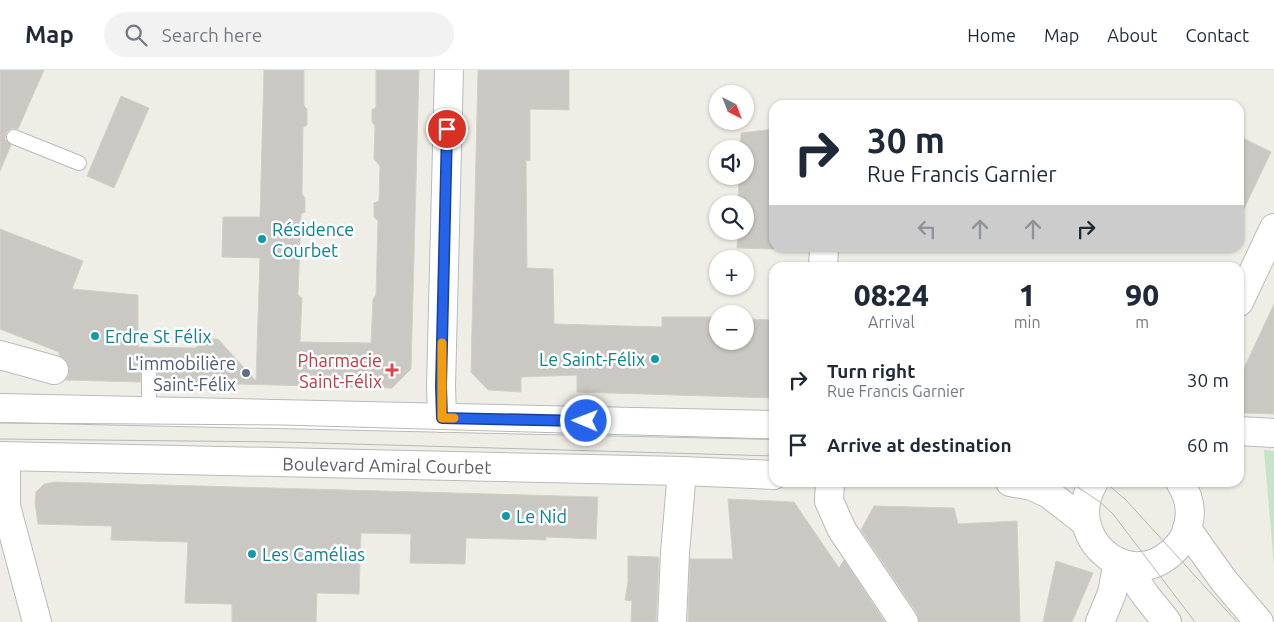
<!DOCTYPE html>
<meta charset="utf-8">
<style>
:root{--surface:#fff;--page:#f2f2f3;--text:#1f2937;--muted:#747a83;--line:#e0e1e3}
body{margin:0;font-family:Ubuntu,sans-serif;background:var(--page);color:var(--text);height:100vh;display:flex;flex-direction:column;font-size:19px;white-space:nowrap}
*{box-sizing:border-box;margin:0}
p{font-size:16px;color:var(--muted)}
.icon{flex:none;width:28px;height:28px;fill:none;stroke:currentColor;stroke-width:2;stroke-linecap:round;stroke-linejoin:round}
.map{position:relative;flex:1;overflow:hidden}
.panel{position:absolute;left:769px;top:192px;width:475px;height:225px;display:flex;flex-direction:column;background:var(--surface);border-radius:15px;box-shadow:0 1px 4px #0004}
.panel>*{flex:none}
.banner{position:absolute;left:769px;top:30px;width:475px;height:152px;border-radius:15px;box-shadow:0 1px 4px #0004;background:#fff;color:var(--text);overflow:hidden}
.needle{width:32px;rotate:138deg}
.tools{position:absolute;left:709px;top:15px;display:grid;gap:10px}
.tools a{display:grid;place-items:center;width:45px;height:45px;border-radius:50%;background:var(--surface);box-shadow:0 1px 4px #0004;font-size:25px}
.pin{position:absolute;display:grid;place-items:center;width:42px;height:42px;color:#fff;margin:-21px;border:2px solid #fff;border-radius:50%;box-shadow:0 1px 5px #0007}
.me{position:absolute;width:55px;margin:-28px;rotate:271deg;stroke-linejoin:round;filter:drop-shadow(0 0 4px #0008)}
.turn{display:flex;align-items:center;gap:18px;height:105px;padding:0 15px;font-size:22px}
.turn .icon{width:65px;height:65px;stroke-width:2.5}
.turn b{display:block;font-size:35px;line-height:42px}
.lanes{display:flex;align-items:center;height:48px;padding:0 15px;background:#0003;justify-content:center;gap:25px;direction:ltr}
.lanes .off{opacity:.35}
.eta{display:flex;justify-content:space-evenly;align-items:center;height:85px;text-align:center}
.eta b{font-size:30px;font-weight:800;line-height:35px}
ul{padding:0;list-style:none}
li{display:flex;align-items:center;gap:15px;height:65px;padding:0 15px}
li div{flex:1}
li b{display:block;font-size:19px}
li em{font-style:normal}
header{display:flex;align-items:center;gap:30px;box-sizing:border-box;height:70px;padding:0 25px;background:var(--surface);border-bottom:1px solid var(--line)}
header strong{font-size:24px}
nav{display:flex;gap:28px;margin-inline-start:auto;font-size:18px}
.search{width:350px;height:45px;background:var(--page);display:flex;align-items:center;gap:12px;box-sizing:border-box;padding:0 18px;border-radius:28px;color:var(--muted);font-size:19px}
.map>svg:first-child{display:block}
</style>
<header>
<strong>Map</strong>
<div class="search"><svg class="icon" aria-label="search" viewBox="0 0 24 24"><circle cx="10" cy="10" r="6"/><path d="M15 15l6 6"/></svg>Search here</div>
<nav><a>Home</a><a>Map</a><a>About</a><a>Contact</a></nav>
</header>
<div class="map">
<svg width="1274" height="552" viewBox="0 0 1274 552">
<rect width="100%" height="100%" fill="#efeee6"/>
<polygon fill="#c5e4c9" points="1264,380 1274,381 1274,496"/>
<g fill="#cac8c2" stroke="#d3d0c5">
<polygon points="0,0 44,0 18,59 12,58 6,63 5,69 11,75 0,101"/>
<polygon points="264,0 304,0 304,36 307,39 307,55 303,57 302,124 305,128 305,142 301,144 298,225 302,228 300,272 371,273 373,229 376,225 378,151 374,147 374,133 379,131 380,96 374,89 375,56 372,52 372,40 376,37 376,0 419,0 411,299 392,318 158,312 157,300 149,295 145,296 141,300 140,312 66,310 69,304 69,297 65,289 59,285 59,282 0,259 0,159 83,191 72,219 138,225 138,277 195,278 205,269 218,269 256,311 260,188 222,187 223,147 260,147"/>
<polygon points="478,0 569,0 569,40 530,39 530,91 526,90 527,198 553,199 554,254 662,257 662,247 718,247 718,271 745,271 745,249 774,250 774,328 577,322 577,305 521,307 521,322 488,320 471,302"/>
<polygon points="121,26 149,38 114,118 87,106"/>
<polygon points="774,59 774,179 737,178 738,161 745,161 745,134 738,134 739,106 745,106 745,79 740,79 741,63"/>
<polygon points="1239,66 1271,82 1239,149"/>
<polygon points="1274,234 1274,344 1239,343 1239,309"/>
<polygon points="55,412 598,427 596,469 546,467 546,470 466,468 465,494 410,493 411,464 361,463 359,524 317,523 316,552 232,552 232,534 185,533 188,472 111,470 112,456 38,454 35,432 36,422 44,414"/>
<polygon points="728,429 794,432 839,498 844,490 885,552 688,552 690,489 733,489"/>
<polygon points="874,436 954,438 958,454 1017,451 1020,552 919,552 917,543 861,460"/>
<polygon points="628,486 658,487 659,489 656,552 631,552 632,531 625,530 628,512"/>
<polygon points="1056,491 1093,503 1072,552 1043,552"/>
</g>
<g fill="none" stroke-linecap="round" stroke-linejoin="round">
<g stroke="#b8babe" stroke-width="16">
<g id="service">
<polyline points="14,67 79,93"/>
<polyline points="149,304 149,341"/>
</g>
</g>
<g stroke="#b8babe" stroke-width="30">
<g id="minor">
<polyline points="823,198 824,178"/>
<polyline points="1239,232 1274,158"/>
<polyline points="0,285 54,300"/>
<polyline points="442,348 441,316 449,0"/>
<polyline points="1239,361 1274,363"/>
<polyline points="6,387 6,436 37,552"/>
<polyline points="830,412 829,431 842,460 904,552"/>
<polyline points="672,552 675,483 682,401"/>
<polyline points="1100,552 1112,523 1118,492"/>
</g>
</g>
<g stroke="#b8babe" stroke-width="30">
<g id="tertiary">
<polyline points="0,338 774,355"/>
<polyline points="0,386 682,401 774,405"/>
<polyline points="1010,412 1032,416 1049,424 1085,452"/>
<path d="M1094,412C1061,465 1127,524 1172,482C1180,475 1186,467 1188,456C1192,441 1189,426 1180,412"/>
<polyline points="1187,459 1224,511 1259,552"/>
<polyline points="1124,494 1146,526 1167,552"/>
</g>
</g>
<use href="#service" stroke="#fff" stroke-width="14"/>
<use href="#minor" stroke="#fff" stroke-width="28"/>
<use href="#tertiary" stroke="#fff" stroke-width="28"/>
<g stroke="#b6b7b7" stroke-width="1">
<polyline points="0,353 282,355 774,369"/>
<polyline points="0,369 283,372 774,386"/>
<polyline points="1070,412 1100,432 1113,444 1195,552"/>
<polyline points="1105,412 1126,430 1237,552"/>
</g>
</g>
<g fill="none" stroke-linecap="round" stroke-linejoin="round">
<g stroke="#184099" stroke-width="12">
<polyline id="route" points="447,59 441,316 442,348 586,351"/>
</g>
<use href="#route" stroke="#2563eb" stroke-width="9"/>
<polyline stroke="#f59e0b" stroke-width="9" points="442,273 442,348 454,348"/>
</g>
<g fill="#0f9aa8" stroke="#fff" stroke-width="2">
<circle cx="262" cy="169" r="5"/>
<circle cx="95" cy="266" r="5"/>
<circle cx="655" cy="289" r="5"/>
<circle cx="506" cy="446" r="5"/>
<circle cx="252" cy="484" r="5"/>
</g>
<path fill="#e0444e" stroke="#fff" stroke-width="2" d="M389.5 292.5h5v5h5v5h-5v5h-5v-5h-5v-5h5z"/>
<circle fill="#5c6f8a" stroke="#fff" stroke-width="2" cx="246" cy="303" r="5"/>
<g text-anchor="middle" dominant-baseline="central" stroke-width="5" stroke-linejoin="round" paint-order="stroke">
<g font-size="18" fill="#0d838f" stroke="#fff" text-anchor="start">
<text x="272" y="159">Résidence<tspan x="272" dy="21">Courbet</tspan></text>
<text x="105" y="266">Erdre St Félix</text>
<text x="645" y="289" text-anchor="end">Le Saint-Félix</text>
<text x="516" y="446">Le Nid</text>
<text x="262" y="484">Les Camélias</text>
</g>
<g font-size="18" fill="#be3a42" stroke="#fff" text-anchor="end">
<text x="382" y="290">Pharmacie<tspan x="382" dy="21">Saint-Félix</tspan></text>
</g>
<g font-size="18" fill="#4e5e75" stroke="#fff" text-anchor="end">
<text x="236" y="293">L'immobilière<tspan x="236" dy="21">Saint-Félix</tspan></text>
</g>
<g font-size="18" fill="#5e6065" stroke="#fff">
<text transform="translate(387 395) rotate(1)">Boulevard Amiral Courbet</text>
</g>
</g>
</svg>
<div class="tools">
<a><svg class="needle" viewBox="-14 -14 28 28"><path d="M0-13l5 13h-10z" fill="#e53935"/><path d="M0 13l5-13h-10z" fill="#747a83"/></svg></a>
<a><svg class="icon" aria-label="sound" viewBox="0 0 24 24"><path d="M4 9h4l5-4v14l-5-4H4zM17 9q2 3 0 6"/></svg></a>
<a><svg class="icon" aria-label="search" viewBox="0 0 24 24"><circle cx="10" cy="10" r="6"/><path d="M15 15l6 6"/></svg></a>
<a>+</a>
<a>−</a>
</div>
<div class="pin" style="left:447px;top:59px;background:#d93025"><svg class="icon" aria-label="arrive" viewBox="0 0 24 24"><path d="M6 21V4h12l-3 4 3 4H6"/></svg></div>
<svg class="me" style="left:586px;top:351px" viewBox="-20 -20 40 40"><circle r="17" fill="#2563eb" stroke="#fff" stroke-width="3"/><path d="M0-11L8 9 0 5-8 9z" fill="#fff"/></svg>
<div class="banner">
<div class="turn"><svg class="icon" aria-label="right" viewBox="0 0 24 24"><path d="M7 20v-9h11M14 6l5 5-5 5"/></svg><div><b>30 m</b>Rue Francis Garnier</div></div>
<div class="lanes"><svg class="icon off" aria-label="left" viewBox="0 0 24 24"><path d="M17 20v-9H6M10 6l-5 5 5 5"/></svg><svg class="icon off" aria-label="ahead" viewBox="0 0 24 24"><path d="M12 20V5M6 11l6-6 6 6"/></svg><svg class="icon off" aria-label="ahead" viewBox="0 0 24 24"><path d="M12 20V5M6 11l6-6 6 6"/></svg><svg class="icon" aria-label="right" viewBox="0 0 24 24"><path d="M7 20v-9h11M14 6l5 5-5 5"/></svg></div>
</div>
<section class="panel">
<div class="eta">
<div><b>08:24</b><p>Arrival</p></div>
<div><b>1</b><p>min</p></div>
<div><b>90</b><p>m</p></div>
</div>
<ul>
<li><svg class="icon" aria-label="right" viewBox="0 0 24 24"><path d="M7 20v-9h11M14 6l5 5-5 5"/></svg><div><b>Turn right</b><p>Rue Francis Garnier</p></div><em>30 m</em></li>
<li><svg class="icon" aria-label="arrive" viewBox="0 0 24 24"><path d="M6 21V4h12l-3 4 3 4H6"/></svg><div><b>Arrive at destination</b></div><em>60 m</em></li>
</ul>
</section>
</div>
